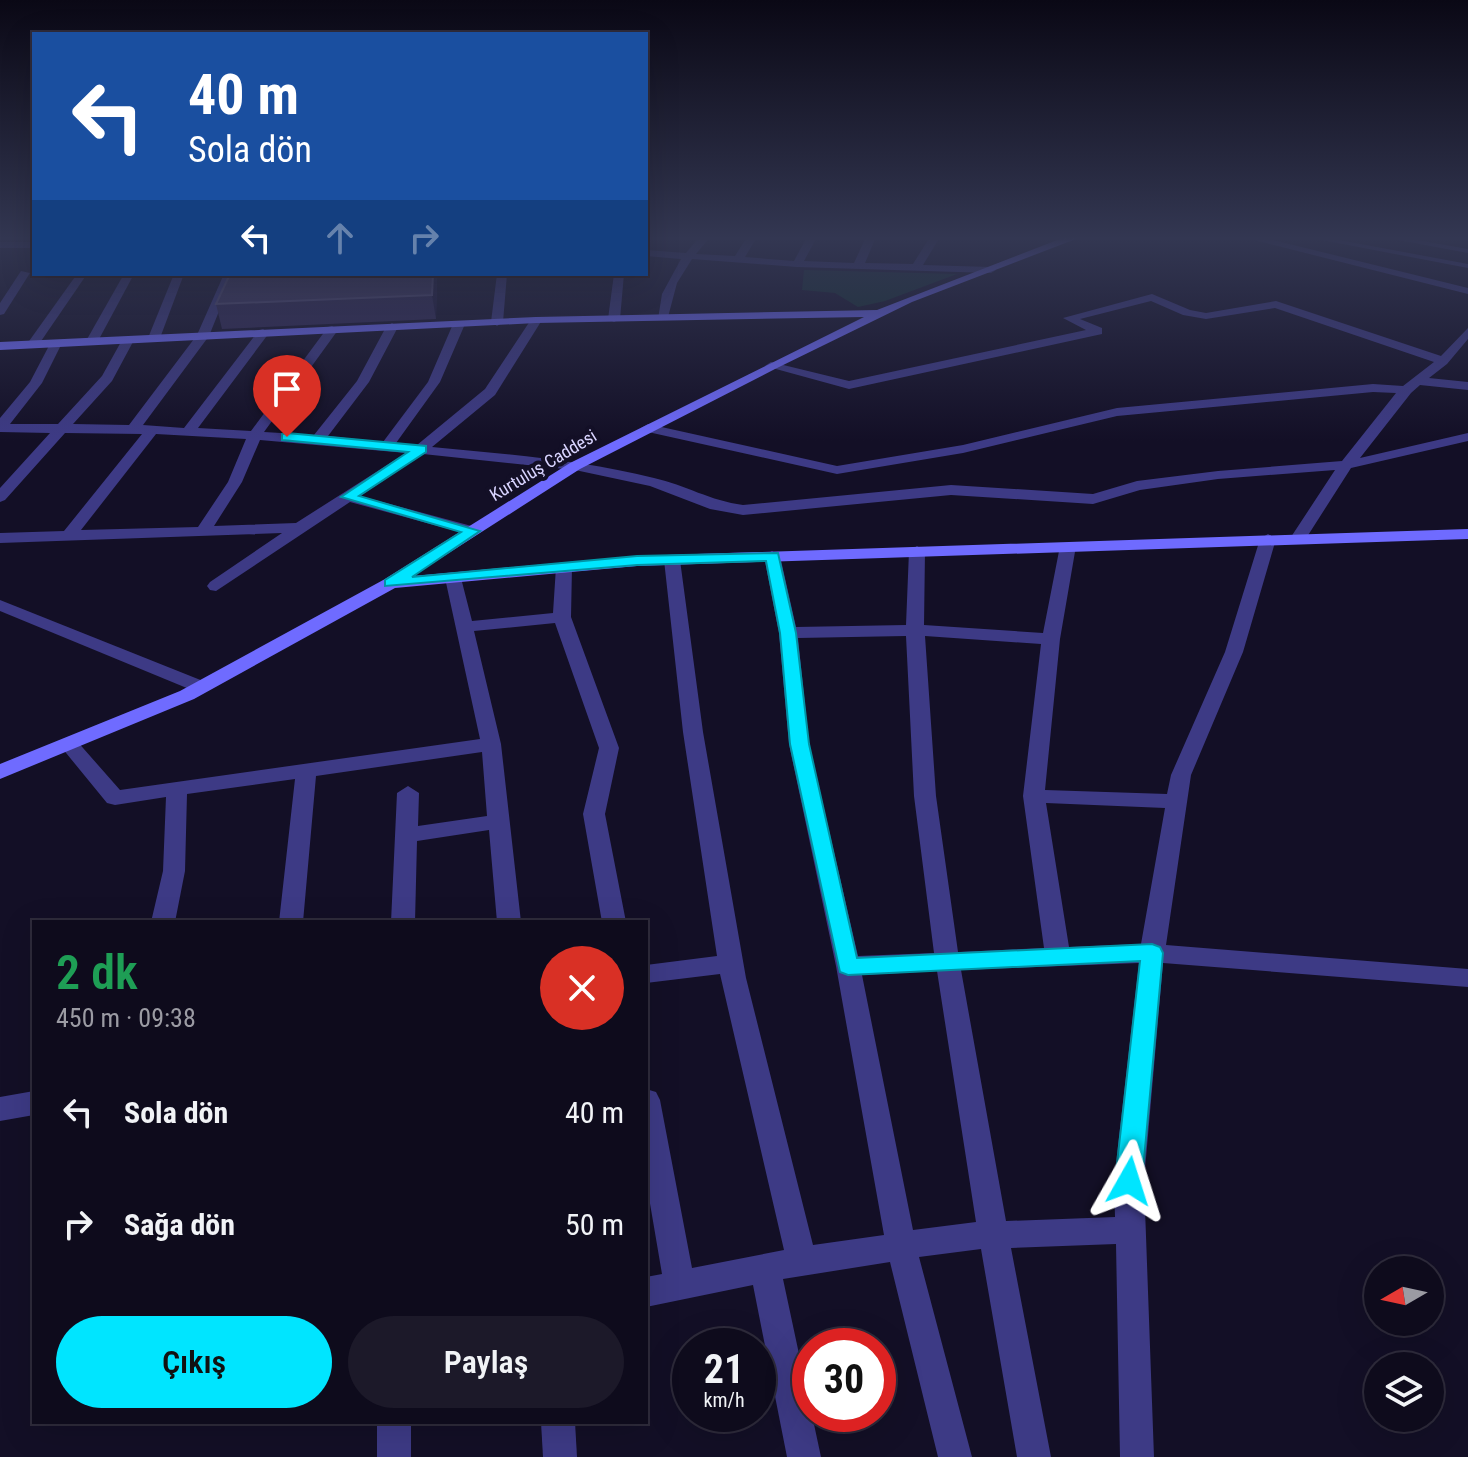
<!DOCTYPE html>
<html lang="tr">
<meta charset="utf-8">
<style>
:root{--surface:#0e0b1c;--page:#1c1929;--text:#f1f3f6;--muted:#9b9ba3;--line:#2e2b3b;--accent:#00e5ff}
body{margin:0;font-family:"Roboto Condensed",sans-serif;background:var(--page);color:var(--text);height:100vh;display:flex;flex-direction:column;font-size:30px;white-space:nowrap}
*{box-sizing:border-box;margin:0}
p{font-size:26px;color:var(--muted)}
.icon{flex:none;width:44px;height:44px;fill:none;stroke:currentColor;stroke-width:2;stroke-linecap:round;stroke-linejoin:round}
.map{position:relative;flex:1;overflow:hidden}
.drawer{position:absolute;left:32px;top:920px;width:616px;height:504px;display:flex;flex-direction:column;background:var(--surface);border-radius:0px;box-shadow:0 8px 32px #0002,0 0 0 2px var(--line)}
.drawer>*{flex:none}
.top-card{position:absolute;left:32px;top:32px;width:616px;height:244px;border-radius:0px;box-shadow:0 8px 32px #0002,0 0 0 2px var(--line);background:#1a4fa0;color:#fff;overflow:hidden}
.needle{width:52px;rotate:261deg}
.fabs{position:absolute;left:1364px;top:1256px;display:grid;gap:16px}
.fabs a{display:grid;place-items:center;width:80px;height:80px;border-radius:50%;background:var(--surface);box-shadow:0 8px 32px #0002,0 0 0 2px var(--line);font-size:40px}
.speed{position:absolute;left:672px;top:1328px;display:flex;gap:16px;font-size:40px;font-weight:700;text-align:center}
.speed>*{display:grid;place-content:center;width:104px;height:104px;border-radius:50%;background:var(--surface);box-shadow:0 8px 32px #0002,0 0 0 2px var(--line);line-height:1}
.speed small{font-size:20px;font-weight:400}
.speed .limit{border:12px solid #d22;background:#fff;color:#111}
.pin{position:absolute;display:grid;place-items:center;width:68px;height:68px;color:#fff;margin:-82px -34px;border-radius:50% 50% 50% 0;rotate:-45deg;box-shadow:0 0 8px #0007}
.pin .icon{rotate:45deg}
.me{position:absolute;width:88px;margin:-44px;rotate:6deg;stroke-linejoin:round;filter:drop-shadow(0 0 6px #0008)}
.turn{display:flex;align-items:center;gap:28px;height:168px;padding:0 24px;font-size:36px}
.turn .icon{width:104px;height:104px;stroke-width:2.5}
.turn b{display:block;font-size:56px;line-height:68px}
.lanes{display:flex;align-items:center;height:76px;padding:0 24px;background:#0003;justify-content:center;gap:40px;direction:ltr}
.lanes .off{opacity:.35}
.round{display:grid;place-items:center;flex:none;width:84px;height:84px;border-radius:42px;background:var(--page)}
.headline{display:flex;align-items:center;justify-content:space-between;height:136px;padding:0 24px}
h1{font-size:48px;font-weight:600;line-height:60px;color:#1e9e55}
.action{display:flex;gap:16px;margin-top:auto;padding:16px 24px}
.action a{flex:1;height:92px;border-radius:48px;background:var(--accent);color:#111;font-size:32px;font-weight:600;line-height:92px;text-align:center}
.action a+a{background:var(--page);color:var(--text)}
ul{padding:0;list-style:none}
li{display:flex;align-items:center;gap:24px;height:112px;padding:0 24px}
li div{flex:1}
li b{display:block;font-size:30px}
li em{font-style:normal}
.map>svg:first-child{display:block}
</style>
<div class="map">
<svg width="1468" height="1457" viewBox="0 0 1468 1457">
<rect width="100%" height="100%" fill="#130f26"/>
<polygon fill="#12302f" points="804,270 957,274 885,301 858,307 835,293 802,290"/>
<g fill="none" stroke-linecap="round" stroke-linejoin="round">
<g fill="#3d3a85" fill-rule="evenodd">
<polygon points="1306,237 1323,237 1468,264 1468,268"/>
<polygon points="1382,237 1400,237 1468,249 1468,253"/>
<polygon points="1454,237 1468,237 1468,241 1455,238"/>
</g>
<g fill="#3d3a85" fill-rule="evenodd">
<polygon points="699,237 710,237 696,254 735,256 747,237 757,237 745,257 794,261 807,237 817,237 804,261 854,263 866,237 876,237 865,263 913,264 930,237 940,237 923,265 991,267 996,270 991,273 797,267 692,259 677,283 668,317 658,319 662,294 681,259 646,256 646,250 686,253"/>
<polygon points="1242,237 1261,237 1468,288 1468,294"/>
<rect x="0" y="242" width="34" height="6"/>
<polygon points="21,271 30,273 4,314 0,315 0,303"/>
<polygon points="77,274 87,274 37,347 29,347 27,344"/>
<polygon points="124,274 134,274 98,341 88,344 86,341"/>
<polygon points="174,274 184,274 160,338 150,341 148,338"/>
<path d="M224,274H234L209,336L143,425L184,428L259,330L263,329L269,333L198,428L251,431L328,327L332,326L338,330L264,432L314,435L357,381L386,327L392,323L398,327L369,382L328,436L383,442L428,382L453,324L463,322L465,324L440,382L396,443L417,445L485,389L532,318L536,317L542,320L495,395L432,447C507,454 581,460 654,478C685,485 711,501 743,505L951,485L1093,494L1137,481L1218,471L1342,461L1396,393L1373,392L1117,416L963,453L837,474L648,432L641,428L648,424L837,466L963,445L1117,408L1373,384L1403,386L1434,362L1275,308L1206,319L1183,315L1151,301L1080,319L1102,328V334L849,389L765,366L771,362L849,381L1086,330L1063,318L1152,294L1190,310L1206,313L1276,301L1441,356L1468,328V339L1447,364L1429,378L1468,382V390L1420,385L1411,393L1360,458L1468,433V441L1351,468L1305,540L1299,542L1291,537L1335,470L1218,479L1140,490L1093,504L951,495L743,515L710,509L650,486L575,470L423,454L360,496L479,528V534H467L350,502L216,591L210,590L207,586L210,582L282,533L0,543V533L64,531L142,434L65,433L5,500L0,502V488L50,433L0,432V418L30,382L52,340L62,343L42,383L10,424H58L102,376L122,340L128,336L134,340L112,381L73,424L129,425L197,335ZM156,434L246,439L228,482L198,527L81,530ZM260,440L406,453L296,523L214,526L242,482Z"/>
<polygon points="497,274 507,274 503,322 497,326 491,322"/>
<polygon points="614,274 624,274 620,319 614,322 608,319"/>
<path d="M1268,534L1276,539L1243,652L1191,775L1166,945L1468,969V987L1163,963L1144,1181L1154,1457H1120L1116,1244L1011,1248L1051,1457H1017L981,1249L919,1257L972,1457H938L890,1262L783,1279L821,1457H787L753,1285L646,1307V1277L662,1274L646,1180V1089L656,1092L660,1100L692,1268L784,1250L720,974L646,983V965L717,956L683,732L664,560L672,555L680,560L703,732L746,978L813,1245L884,1235L836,966L789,744L779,633L764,556L772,551L780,556L796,627L906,625L909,551L917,546L925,551L924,625L1043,633L1060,546L1062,543H1074L1076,546L1060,639L1045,790L1167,794L1171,775L1225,652L1260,539ZM906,636L914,796L934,953L858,956L809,744L798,638ZM925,636L1041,644L1023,796L1044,948L958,952L936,796ZM1046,803L1165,808L1141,944L1069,947ZM1139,963L1114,1181L1115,1217L1006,1221L961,970ZM937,971L976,1222L913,1230L862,975Z"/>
<polygon points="564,562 572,567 571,617 619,748 605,814 626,922 602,922 583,814 599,748 555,623 474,631 501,744 521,922 497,922 489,830 417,841 415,922 391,922 397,793 408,786 419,793 418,826 487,816 482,752 316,776 303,922 279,922 295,779 187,794 185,871 175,922 151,922 163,871 166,797 115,805 107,803 62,748 59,744 62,740 76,740 120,790 480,739 445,578 453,573 461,578 472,621 553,613 556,567"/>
<polygon points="0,600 208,683 211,687 208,691 194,691 0,611"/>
<polygon points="34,1091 34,1115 0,1121 0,1097"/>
<rect x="377" y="1422" width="34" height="35"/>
<polygon points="541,1422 575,1422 577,1457 543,1457"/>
</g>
<polygon fill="#6f6bff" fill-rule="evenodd" points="1065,237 1081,237 912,302 775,369 580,469 413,576 637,556 1468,529 1468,539 637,566 395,588 194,699 0,779 0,764 180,691 385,579 570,463 864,317 536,323 0,350 0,342 536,317 877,310"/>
</g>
<polygon fill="#312854" points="230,274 437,274 436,319 222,329 216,304"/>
<polygon fill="#1d163a" points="433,274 437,274 436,319 432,295"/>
<polygon fill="#433a66" stroke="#5a527e" stroke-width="2" points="230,274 433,274 432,295 216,304"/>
<linearGradient id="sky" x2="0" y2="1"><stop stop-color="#0a0815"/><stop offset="0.54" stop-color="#333752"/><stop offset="1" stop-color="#333752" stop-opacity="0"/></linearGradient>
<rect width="1468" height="441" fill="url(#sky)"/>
<polygon fill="#00e5ff" stroke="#0095a6" stroke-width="2" points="287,433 426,446 426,452 359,496 480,531 412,577 637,556 778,553 796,633 809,744 857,958 1152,944 1160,947 1163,953 1142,1181 1138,1189 1129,1192 1119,1189 1115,1181 1140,961 848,975 840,972 790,744 780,633 766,561 637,565 385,586 385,580 461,532 341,497 408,452 282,440 282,434"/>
<g text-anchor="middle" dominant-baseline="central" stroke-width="8" stroke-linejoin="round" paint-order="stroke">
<g font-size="18" fill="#d9d4ff" stroke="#130f26">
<text transform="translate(543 465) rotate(-31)">Kurtuluş Caddesi</text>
</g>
</g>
</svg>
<div class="fabs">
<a><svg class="needle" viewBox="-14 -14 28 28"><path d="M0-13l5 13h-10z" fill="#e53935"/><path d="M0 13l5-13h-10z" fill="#9b9ba3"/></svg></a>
<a><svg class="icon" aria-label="layers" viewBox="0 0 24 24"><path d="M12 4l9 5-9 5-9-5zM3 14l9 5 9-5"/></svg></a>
</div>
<div class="speed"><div>21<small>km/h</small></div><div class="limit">30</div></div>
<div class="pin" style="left:287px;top:437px;background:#d93025"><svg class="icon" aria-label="arrive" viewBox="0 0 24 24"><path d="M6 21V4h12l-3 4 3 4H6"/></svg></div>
<svg class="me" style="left:1129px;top:1181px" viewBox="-20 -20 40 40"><path d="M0-17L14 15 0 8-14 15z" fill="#00e5ff" stroke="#fff" stroke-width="4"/></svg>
<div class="top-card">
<div class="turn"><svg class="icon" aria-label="left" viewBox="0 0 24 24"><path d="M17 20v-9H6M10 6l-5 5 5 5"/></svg><div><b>40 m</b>Sola dön</div></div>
<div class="lanes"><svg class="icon" aria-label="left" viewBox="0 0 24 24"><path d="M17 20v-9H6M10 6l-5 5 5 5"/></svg><svg class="icon off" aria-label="ahead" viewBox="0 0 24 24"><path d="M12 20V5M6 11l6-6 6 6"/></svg><svg class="icon off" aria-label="right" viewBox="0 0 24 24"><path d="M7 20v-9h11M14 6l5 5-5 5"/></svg></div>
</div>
<section class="drawer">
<div class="headline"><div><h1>2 dk</h1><p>450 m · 09:38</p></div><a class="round" style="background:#d93025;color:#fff"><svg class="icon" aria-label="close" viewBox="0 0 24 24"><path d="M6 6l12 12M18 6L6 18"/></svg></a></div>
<ul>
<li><svg class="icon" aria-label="left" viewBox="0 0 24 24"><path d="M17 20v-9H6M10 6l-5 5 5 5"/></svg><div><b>Sola dön</b></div><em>40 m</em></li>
<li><svg class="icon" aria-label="right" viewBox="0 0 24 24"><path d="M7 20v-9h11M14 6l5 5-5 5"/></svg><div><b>Sağa dön</b></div><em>50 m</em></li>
</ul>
<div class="action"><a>Çıkış</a><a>Paylaş</a></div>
</section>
</div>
